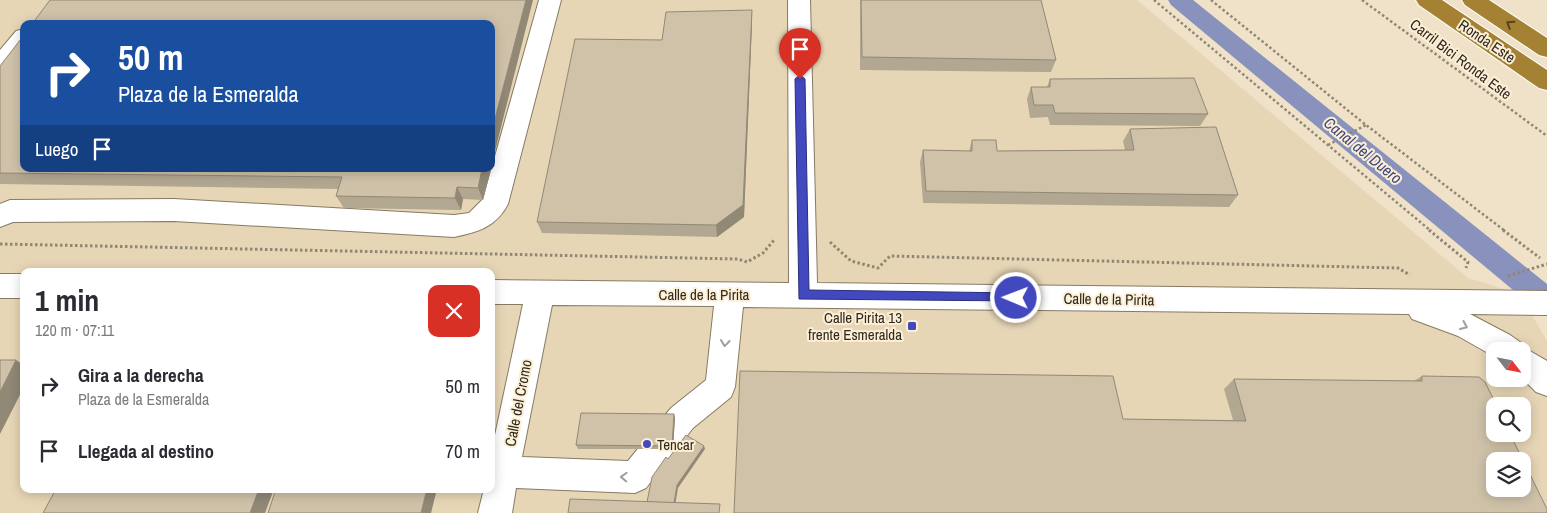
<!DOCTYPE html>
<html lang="es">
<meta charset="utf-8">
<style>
:root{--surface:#fff;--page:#f7f7f7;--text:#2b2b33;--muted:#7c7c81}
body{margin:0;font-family:"Archivo Narrow",sans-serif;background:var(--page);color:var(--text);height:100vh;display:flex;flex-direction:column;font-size:19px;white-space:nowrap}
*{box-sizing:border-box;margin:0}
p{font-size:16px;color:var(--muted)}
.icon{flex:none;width:28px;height:28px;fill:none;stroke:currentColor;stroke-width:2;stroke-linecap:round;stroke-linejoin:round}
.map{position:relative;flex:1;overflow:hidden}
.side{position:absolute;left:20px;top:268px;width:475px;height:225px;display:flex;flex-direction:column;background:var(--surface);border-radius:10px;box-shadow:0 2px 12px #0003}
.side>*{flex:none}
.hud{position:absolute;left:20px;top:20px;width:475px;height:152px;border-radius:10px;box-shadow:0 2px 12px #0003;background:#1a4fa0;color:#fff;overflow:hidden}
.needle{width:32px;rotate:122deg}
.tools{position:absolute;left:1486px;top:342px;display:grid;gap:10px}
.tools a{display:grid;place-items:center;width:45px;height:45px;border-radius:10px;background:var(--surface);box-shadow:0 2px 12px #0003;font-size:25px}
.pin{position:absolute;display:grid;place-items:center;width:42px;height:42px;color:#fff;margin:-51px -21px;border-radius:50% 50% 50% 0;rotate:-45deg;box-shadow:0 0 5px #0007}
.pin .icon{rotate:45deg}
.me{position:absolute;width:55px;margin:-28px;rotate:271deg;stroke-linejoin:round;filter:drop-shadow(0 0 4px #0008)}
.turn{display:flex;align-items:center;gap:18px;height:105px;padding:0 15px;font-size:22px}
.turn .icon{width:65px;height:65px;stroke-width:2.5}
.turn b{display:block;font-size:35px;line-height:42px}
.then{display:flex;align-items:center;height:48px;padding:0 15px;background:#0003;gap:10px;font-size:19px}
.round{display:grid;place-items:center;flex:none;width:52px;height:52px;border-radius:10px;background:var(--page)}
.headline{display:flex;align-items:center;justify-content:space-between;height:85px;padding:0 15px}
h1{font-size:30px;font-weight:800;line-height:38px}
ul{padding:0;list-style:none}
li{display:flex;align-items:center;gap:15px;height:65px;padding:0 15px}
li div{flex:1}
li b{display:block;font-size:19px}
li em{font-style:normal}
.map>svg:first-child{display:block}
</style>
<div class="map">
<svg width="1547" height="513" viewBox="0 0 1547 513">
<rect width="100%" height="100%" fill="#efe2c8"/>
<path fill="#e7d6b6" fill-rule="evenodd" d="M0,0H1137L1468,278L1520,294L1547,341V513H0ZM24,24H491V169H24ZM24,271H491V489H24ZM1495,351H1522V379H1495ZM1495,406H1522V434H1495ZM1495,461H1522V489H1495Z"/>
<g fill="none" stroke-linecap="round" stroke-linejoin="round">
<polygon fill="#8992bc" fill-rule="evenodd" points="1168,0 1193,0 1547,284 1547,313 1537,310 1171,5"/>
<g stroke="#877a63" stroke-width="2">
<g id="minor">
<path d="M539,0H561L508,204C496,227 478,232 454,237L174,221L13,222L0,227V204L10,200L174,199L454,215L469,213L483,199Z"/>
<path d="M788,0H810L817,283L1547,291V315L1470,314L1510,335L1520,342L1523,347L1547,361V396L1536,392L1522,378V351H1495V357L1458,336L1412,319L1409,314L743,307L735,387L731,397L693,428L646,488L635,493L516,488L512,513H478L484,489H491V454L523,304H491V280L789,283ZM552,305L714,306L706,380L671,408L628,461L522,457Z"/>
<path d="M24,29C24,49 23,68 0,74V50L16,31Z"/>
<rect x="0" y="274" width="24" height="24"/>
</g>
</g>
<g stroke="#fff" stroke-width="2">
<g id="highway">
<polygon points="1416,0 1442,0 1547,70 1547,90 1539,88 1419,5"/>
<polygon points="1462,0 1489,0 1547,38 1547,57 1539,55 1465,5"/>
</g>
</g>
<g stroke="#8f8674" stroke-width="2.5" stroke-dasharray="2.5 2.5" stroke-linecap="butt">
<polyline points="1154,0 1431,231"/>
<polyline points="1211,0 1366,125 1505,231"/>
<polyline points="1362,0 1547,136"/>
<polyline points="1328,145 1366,125"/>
</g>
<g stroke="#8f8674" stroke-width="3" stroke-dasharray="2.5 2.5" stroke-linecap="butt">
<polyline points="1429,230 1468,262 1466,268"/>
<polyline points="1503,230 1540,258"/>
<polyline points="830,242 851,261 878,268 890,256 1398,268 1410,275"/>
<polyline points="0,244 738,259 747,262 763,253 775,239"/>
<polyline points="1508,276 1547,264"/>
</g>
<use href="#minor" fill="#fff" fill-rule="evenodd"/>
<use href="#highway" fill="#a58133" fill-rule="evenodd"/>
</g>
<g fill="#b2a791">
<polygon points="860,0 1041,0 1056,60 1051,72 860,70"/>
<polygon points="752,23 744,217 717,237 542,233 537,222 662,40"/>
<polygon points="0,66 24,169 491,169 483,200 463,199 461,210 344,208 336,196 338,189 0,184"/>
<polygon points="1050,79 1208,114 1200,126 1050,125 1048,117 1030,118 1027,99 1031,87 1047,87"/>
<polygon points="1130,129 1238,195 1229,207 923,203 920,162 923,150 969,151 972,140 997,151 1125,150 1123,141"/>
<polygon points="1422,376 1547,509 1123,419 1233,420 1224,389 1234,379 1414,381"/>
<polygon points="675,417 673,449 578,449 576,445"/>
</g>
<g fill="#918876">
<polygon points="526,0 533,0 491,167 491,134"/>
<polygon points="752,10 752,23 744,217 717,237 716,225"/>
<polygon points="482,169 491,169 483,200 478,188"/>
<polygon points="457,187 463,199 461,210 455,198"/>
<polygon points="16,360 24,365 24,387 0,434 0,392"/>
<polygon points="674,414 675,417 673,449 672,446"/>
<polygon points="704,446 705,449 678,488 675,506 674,503 677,485"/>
<polygon points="259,489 274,489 265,513 250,513"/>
<polygon points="427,489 437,489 431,513 421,513"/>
</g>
<g fill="#cfc2a9" stroke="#918876" fill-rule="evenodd">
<polygon points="50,0 526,0 491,134 491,24 32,24"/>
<polygon points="861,0 1041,0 1056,60 862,57"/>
<polygon points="752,10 743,205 716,225 537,222 575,39 662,40 666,12"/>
<polygon points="24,35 24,169 482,169 478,188 457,187 455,198 336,196 342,177 0,173 0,66"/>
<polygon points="1194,78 1208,114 1055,113 1053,105 1034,105 1031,87 1050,87 1050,79"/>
<polygon points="1216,127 1238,195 926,191 923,150 972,151 972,140 996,140 997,151 1134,150 1130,129"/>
<polygon points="0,360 16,360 0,392"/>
<path d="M740,371L1113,376L1123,419L1246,421L1234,379L1422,381V376L1479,377L1485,382L1497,406H1495V434H1510L1547,509V513H734ZM1495,461H1522V489H1495Z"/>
<polygon points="581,413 674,414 672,446 576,445"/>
<polygon points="686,435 704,446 677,485 674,503 647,502 652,477 666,457 668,459"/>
<polygon points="56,489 259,489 250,513 43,513"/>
<polygon points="276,489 427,489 421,513 268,513"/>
<polygon points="570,499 720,504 719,513 568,513"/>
</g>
<defs><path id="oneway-chevron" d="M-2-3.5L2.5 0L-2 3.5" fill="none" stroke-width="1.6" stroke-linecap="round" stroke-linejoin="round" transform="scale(1.25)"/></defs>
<use stroke="#524325" href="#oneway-chevron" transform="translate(1510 24) rotate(-147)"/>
<g stroke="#a19f9a">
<use href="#oneway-chevron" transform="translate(1464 326) rotate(24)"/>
<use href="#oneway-chevron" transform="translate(725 343) rotate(96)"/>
<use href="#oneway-chevron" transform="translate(624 477) rotate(-178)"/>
</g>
<polygon fill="#4248bd" stroke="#2b2f7b" points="800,75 805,79 809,290 1016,293 1021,298 1020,301 799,299 795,79"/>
<g fill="#4248bd" stroke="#fdefd5" stroke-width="2">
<rect x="907" y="321" width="10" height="10" rx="2.5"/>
<circle cx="647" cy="444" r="5"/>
</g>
<g text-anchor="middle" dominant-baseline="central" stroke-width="4" stroke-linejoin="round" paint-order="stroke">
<g font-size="15" fill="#2e291f" stroke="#fdefd5">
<text transform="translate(1487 41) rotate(34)">Ronda Este</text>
<text transform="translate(1461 59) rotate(37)">Carril Bici Ronda Este</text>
<text x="704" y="294">Calle de la Pirita</text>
<text transform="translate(1109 299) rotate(1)">Calle de la Pirita</text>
<text transform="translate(518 403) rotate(-79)">Calle del Cromo</text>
</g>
<g font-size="15" fill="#2e291f" stroke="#fdefd5" text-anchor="end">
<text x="902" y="317">Calle Pirita 13<tspan x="902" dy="17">frente Esmeralda</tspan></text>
<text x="657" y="444" text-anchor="start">Tencar</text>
</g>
<g font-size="16" font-style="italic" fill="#3f4880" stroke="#fdefd5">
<text transform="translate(1363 150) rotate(39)">Canal del Duero</text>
</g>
</g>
</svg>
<div class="tools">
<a><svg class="needle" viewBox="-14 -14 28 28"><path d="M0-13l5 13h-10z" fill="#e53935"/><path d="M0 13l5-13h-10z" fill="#7c7c81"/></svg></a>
<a><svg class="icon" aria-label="search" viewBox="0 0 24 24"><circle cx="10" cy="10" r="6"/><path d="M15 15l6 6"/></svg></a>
<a><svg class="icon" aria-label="layers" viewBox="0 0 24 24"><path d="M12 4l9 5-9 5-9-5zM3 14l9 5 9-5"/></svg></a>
</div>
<div class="pin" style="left:800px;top:79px;background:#d93025"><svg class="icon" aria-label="arrive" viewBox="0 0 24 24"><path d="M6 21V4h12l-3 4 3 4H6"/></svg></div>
<svg class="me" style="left:1016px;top:298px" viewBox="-20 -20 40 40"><circle r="17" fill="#4248bd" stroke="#fff" stroke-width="3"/><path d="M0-11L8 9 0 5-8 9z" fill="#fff"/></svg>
<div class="hud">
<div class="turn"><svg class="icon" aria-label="right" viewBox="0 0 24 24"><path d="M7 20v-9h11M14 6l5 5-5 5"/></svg><div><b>50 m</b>Plaza de la Esmeralda</div></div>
<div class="then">Luego<svg class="icon" aria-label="arrive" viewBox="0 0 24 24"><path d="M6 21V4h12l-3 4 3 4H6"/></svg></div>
</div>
<section class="side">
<div class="headline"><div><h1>1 min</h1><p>120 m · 07:11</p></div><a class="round" style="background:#d93025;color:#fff"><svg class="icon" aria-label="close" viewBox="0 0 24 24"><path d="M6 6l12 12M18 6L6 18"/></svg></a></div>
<ul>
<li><svg class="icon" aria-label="right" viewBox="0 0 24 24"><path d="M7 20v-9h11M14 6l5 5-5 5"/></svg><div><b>Gira a la derecha</b><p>Plaza de la Esmeralda</p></div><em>50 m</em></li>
<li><svg class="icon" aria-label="arrive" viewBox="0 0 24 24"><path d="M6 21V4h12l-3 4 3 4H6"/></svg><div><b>Llegada al destino</b></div><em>70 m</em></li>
</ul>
</section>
</div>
